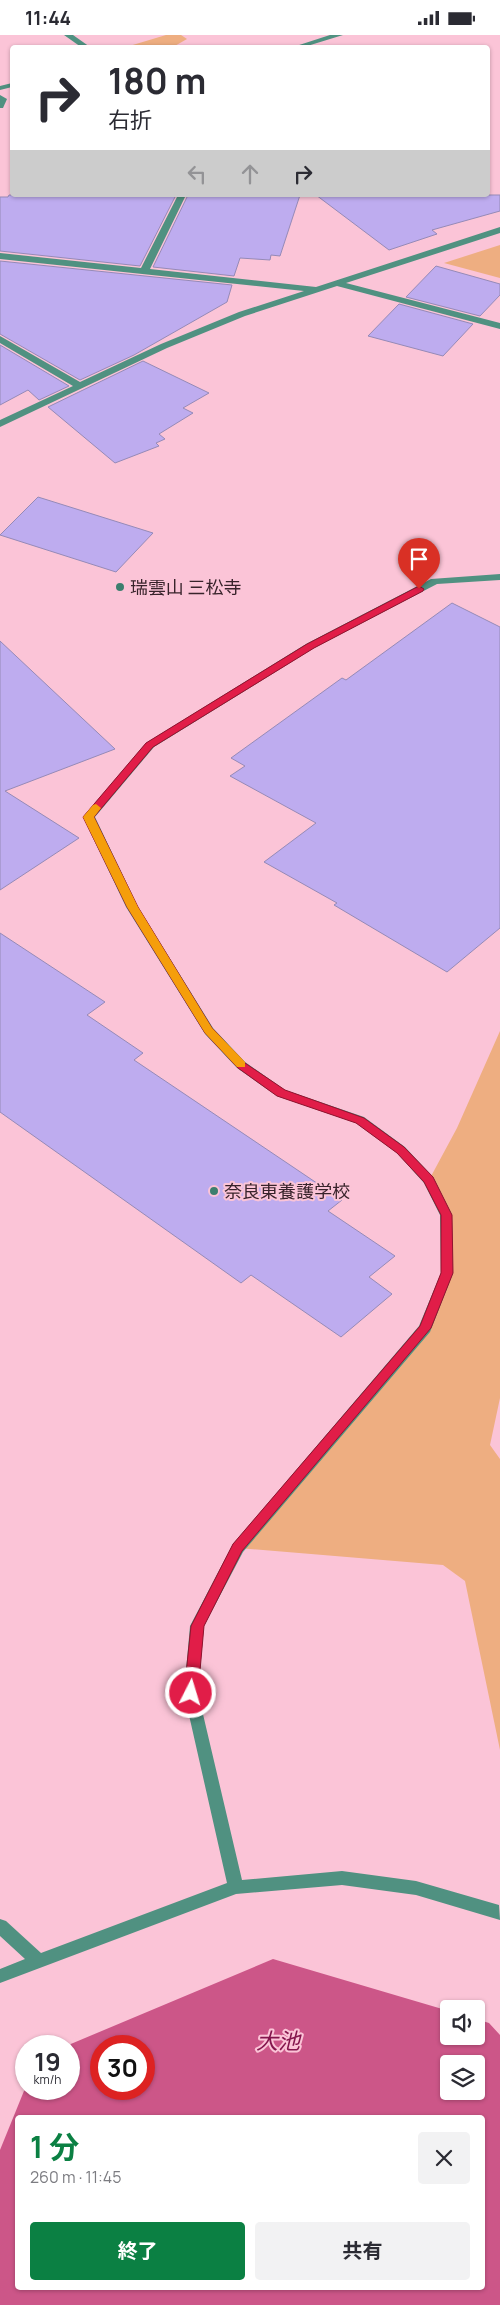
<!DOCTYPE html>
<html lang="ja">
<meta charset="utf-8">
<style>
:root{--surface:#fff;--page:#f2f2f3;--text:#2b2b33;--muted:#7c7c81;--accent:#0b8043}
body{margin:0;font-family:Manrope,"Noto Sans JP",sans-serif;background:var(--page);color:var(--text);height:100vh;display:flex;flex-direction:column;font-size:19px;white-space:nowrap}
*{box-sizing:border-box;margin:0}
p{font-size:16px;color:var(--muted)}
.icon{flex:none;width:28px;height:28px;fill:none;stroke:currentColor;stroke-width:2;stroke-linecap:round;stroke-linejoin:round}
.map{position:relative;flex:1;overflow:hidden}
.drawer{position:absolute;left:15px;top:2080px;width:470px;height:175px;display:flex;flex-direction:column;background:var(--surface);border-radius:5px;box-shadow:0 1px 4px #0004}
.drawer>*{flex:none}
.hud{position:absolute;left:10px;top:10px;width:480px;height:152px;border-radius:5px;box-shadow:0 1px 4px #0004;background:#fff;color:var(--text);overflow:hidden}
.buttons{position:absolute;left:440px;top:1965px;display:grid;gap:10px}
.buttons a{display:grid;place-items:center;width:45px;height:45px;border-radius:5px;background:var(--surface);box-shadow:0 1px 4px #0004;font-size:25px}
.speed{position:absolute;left:15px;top:2000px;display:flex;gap:10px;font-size:25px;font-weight:700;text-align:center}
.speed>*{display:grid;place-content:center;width:65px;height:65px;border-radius:50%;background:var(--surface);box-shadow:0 1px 4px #0004;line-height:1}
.speed small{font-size:12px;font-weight:400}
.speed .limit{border:8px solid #d22;background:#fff;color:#111}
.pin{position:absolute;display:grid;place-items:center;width:42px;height:42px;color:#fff;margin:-51px -21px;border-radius:50% 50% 50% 0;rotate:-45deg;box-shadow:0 0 5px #0007}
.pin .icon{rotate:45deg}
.me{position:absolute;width:55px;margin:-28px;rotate:5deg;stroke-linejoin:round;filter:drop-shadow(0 0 4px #0008)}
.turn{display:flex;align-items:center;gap:18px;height:105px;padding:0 15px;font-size:22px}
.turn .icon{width:65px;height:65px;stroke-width:2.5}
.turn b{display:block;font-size:35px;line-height:42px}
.lanes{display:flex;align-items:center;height:48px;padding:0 15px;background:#0003;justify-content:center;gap:25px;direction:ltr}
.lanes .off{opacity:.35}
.round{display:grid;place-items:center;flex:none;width:52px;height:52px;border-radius:5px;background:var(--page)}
.summary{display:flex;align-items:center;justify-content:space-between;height:85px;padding:0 15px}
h1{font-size:30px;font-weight:700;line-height:38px;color:var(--accent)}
.cta{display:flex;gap:10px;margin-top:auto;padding:10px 15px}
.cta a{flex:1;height:58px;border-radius:5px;background:var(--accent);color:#fff;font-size:20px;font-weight:700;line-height:58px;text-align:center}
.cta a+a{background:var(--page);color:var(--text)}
.status{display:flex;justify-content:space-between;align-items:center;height:35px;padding:0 25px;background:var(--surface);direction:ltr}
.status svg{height:14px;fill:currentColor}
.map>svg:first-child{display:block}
</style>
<div class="status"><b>11:44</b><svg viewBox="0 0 49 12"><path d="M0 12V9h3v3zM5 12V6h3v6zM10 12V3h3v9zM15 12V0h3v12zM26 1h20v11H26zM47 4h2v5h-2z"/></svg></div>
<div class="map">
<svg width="500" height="2270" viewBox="0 0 500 2270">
<rect width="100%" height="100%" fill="#fbc4d7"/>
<g fill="#eeae81">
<polygon points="166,0 181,0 187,4 173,12 126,12"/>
<polygon points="500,210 500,243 444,228"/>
<polygon points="500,996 500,1363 490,1410 500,1424 500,1715 465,1546 443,1530 238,1513 425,1293 447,1238 446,1180 429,1145 457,1093"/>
</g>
<path fill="#cc5688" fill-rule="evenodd" d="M273,1924L449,1976V2001H476V1984L489,1988L500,2000V2270H0V2115L26,2051V2054H69V2011H66ZM101,2011H144V2054H101ZM449,2029H476V2056H449ZM18,2082H482V2252H18Z"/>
<g fill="#beacef" stroke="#958ab7">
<polygon points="9,160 176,160 140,231 0,216 0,162 8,162"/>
<polygon points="188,160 300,160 280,221 271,220 270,225 240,223 234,241 153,232"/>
<polygon points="316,160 500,160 500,176 432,195 437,199 389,215"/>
<polygon points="0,226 232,250 227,267 134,320 80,345 0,299"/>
<polygon points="436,231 500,249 500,260 480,281 406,262"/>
<polygon points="399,269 473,289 443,321 368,301"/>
<polygon points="0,310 69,351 39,365 28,355 0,370"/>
<polygon points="143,326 209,358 183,373 193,378 159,399 165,404 156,408 159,411 115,428 48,372"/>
<polygon points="38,462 153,498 116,537 0,500"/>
<polygon points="452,568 500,592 500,893 447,937 334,870 337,868 264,827 316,788 230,741 245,731 231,723 342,643 346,645"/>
<polygon points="0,606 115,714 5,756 79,803 0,855"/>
<polygon points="0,898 105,967 87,980 143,1018 134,1025 342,1165 328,1176 395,1221 369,1242 392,1259 341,1302 251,1240 241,1248 0,1077"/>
</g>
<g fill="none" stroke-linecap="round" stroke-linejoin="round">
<g fill="#509181" fill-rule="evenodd">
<polygon points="64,0 73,0 90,12 81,12"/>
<polygon points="330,0 343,0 304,12 293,12"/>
<polygon points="12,48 12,52 0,55 0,51"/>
<polygon points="0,60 7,64 3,73 0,73"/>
<polygon points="178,160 186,160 150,234 316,252 500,192 500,198 346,248 500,288 500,294 337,251 245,281 167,313 0,392 0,385 73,351 0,308 0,301 80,347 161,309 239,277 304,256 0,224 0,218 141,233"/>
<polygon points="500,539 500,545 437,549 314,613 154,712 95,782 138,872 213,993 245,1027 285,1055 364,1082 405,1112 433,1142 452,1180 453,1238 430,1297 243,1517 204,1591 198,1658 242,1845 342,1836 416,1846 499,1870 500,1885 416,1860 342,1850 236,1859 0,1948 0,1934 25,1924 0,1901 0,1884 6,1886 41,1918 227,1848 184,1658 190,1591 233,1509 419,1291 441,1238 440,1180 424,1148 397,1118 356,1088 277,1061 237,1033 205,999 126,872 83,782 146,708 306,609 431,544"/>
</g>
</g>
<polygon fill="#e11d48" stroke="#92132f" points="419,551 424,554 423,556 314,613 153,712 94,782 138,872 212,993 245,1028 285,1055 364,1083 404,1112 433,1142 452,1180 453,1238 431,1293 242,1516 204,1591 198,1658 196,1662 191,1663 186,1662 184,1658 191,1591 233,1509 420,1291 441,1238 441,1180 424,1147 397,1118 356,1088 277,1061 238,1033 205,998 127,872 83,782 146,708 307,609"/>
<polygon fill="#f59e0b" points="96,769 101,773 94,782 138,872 212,993 245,1027 245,1032 237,1032 205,998 127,872 83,782 93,770"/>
<g fill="#3c7e6e" stroke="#fbc4d7" stroke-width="2">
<circle cx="120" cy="552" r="5"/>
<circle cx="214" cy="1156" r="5"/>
</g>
<g text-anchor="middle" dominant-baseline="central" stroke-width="4" stroke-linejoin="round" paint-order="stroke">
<g font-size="18" fill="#38232b" stroke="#fbc4d7" text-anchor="start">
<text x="130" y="552">瑞雲山 三松寺</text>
<text x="224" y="1156">奈良東養護学校</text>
</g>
<g font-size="22" font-style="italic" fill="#84154d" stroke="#fbc4d7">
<text x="278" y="2006">大池</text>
</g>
</g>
</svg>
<div class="buttons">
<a><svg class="icon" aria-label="sound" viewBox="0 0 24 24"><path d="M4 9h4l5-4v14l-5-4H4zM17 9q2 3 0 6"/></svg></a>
<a><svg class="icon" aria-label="layers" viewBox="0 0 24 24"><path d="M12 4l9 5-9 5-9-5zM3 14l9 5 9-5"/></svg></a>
</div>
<div class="speed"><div>19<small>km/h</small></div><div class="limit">30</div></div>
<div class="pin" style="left:419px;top:554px;background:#d93025"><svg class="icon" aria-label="arrive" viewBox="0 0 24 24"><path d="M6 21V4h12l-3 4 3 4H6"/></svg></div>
<svg class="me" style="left:191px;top:1658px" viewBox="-20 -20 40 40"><circle r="17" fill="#e11d48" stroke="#fff" stroke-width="3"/><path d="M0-11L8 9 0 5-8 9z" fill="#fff"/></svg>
<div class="hud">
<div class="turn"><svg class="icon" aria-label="right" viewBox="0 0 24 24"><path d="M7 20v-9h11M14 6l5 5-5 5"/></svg><div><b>180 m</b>右折</div></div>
<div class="lanes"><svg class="icon off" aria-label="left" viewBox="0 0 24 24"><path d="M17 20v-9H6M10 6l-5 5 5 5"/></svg><svg class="icon off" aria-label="ahead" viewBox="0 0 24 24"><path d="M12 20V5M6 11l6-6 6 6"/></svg><svg class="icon" aria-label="right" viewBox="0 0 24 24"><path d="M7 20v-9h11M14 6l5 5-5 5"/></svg></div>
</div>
<section class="drawer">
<div class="summary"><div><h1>1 分</h1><p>260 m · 11:45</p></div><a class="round"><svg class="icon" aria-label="close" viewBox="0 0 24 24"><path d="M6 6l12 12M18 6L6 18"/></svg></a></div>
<div class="cta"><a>終了</a><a>共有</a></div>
</section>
</div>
